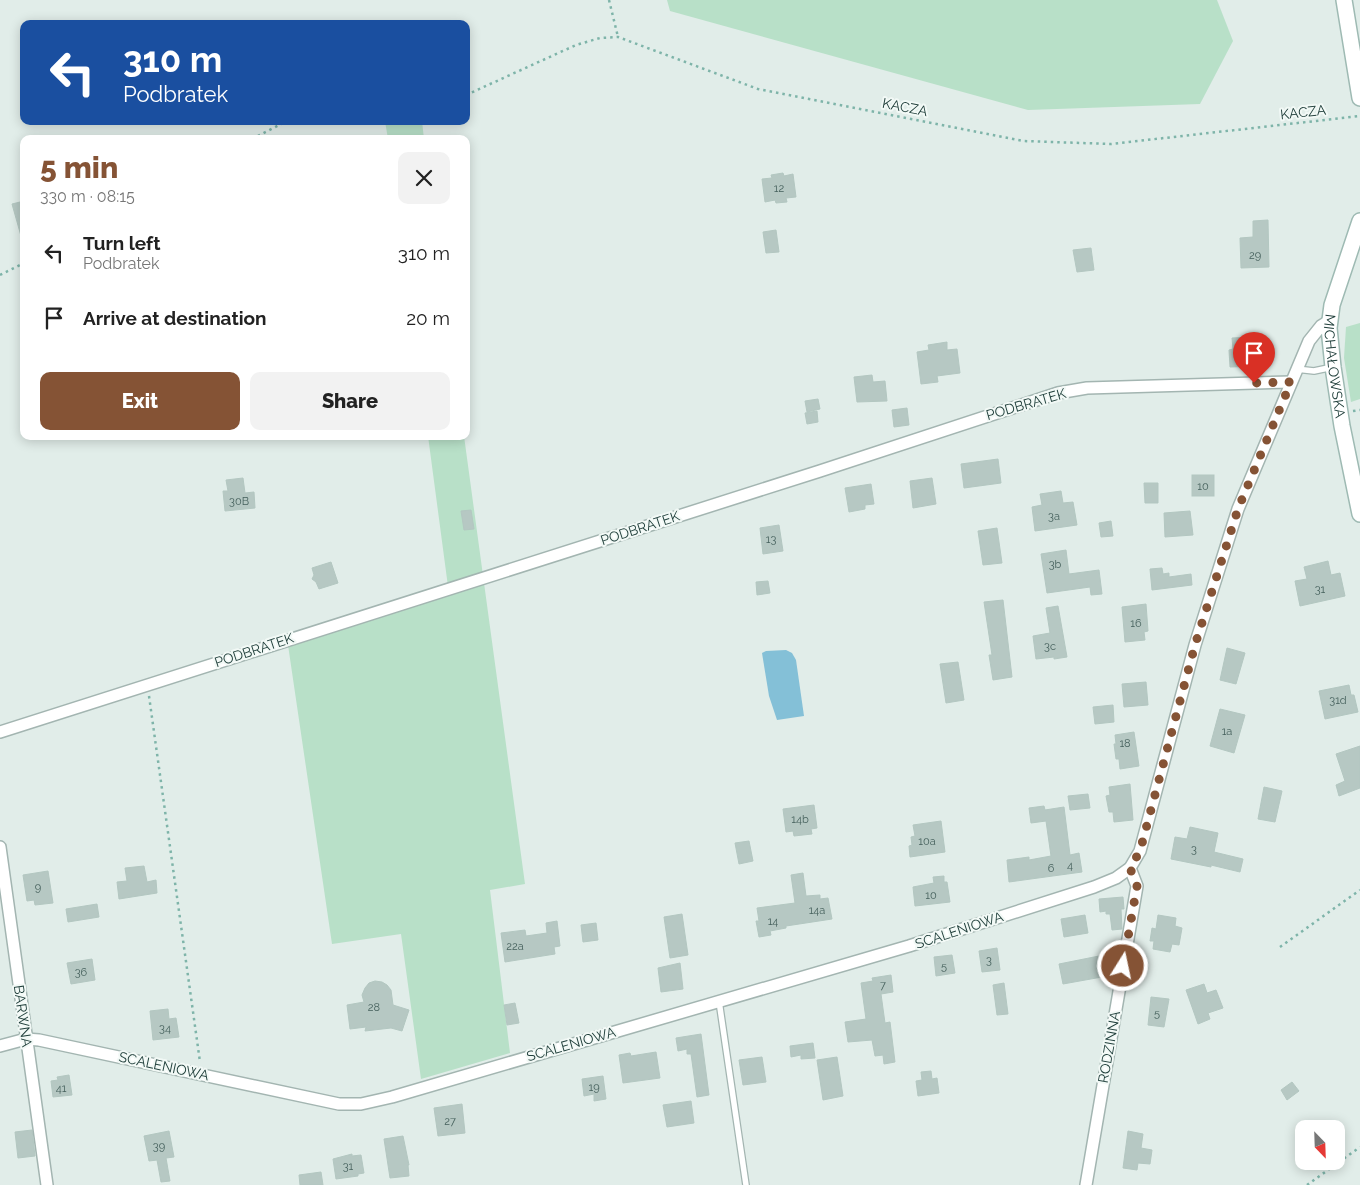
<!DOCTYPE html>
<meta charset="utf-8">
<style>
:root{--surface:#fff;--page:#f2f2f2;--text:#222;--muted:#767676;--accent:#855335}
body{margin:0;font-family:Raleway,sans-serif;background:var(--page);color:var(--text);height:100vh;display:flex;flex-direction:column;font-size:19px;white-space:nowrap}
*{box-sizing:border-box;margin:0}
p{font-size:16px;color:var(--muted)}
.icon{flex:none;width:28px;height:28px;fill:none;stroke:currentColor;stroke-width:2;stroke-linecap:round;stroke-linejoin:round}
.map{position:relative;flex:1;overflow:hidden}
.panel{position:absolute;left:20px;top:135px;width:450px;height:305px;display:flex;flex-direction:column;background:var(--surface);border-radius:10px;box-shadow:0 2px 12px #0003}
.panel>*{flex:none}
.guide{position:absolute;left:20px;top:20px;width:450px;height:105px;border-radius:10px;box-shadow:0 2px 12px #0003;background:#1a4fa0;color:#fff;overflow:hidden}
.needle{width:32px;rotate:157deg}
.controls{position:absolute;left:1295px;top:1120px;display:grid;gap:10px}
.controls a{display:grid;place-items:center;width:50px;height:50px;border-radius:10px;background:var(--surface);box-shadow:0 2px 12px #0003;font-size:25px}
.pin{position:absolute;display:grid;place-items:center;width:42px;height:42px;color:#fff;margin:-51px -21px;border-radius:50% 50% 50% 0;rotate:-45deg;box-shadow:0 0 5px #0007}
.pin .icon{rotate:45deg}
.me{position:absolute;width:55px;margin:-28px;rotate:10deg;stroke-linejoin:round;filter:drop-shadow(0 0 4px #0008)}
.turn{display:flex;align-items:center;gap:18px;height:105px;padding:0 20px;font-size:22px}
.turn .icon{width:65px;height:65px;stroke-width:2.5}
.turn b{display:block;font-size:35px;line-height:42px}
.round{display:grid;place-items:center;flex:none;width:52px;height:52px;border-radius:10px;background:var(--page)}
.overview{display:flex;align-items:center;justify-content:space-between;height:85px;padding:0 20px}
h1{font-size:30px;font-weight:800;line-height:38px;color:var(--accent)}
.cta{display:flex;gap:10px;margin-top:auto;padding:10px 20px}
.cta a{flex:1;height:58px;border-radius:10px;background:var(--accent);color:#fff;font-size:20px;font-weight:800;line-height:58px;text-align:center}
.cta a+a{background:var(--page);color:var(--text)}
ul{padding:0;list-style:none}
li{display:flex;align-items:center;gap:15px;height:65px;padding:0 20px}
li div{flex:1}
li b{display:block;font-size:19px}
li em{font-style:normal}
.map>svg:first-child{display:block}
</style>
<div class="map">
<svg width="1360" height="1185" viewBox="0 0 1360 1185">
<rect width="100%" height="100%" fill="#e1ede9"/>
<g fill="#b8e0c8">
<polygon points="667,0 1217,0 1233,41 1200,104 1028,110 670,11"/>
<polygon points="385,121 422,121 424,139 388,139"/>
<polygon points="1360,323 1360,399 1351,402 1344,358 1346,327"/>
<polygon points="428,436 464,436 525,884 490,890 510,1053 421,1079 401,934 332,944 288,645 449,594"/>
</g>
<polygon fill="#84c0d7" points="786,650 792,653 796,660 804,716 777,720 769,696 762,653 766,651"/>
<g fill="#b6c8c3" stroke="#b3c7c1">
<polygon points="783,173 784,176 793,174 796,197 786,198 787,202 776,203 775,200 765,202 762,179 772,178 771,175"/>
<polygon points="24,201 24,236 21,236 12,204"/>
<polygon points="1268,220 1269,267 1241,268 1240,238 1253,237 1253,221"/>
<polygon points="776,230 779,252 766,253 763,232"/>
<polygon points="1091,248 1094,270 1077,272 1073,250"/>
<polygon points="1253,337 1253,353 1259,353 1260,366 1230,367 1229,350 1233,349 1232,338"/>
<polygon points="947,342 947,350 957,349 960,373 937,376 938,382 921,384 917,352 929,350 928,345"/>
<polygon points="872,375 873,382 885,381 887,401 857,402 854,377"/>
<polygon points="818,399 820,409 807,412 805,401"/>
<polygon points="907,408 909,425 894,427 892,410"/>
<polygon points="817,411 818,422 807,424 805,413"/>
<polygon points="998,459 1001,483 964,488 961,464"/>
<rect x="1192" y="475" width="22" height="21"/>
<polygon points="243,478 245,493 254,492 255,508 225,511 223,491 228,491 226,480"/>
<polygon points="932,478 936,504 913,508 910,481"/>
<polygon points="1144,483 1158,483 1158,503 1145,503"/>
<polygon points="871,484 874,504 865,505 865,509 849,512 845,488"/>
<polygon points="1061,491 1063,503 1073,502 1077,525 1035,531 1032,507 1042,505 1040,494"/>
<polygon points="471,510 474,529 464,530 461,511"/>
<polygon points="1190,511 1193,535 1165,537 1164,513"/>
<polygon points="1111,521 1113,536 1101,537 1099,523"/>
<polygon points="779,525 783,551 763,554 760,528"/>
<polygon points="997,528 1002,563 983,565 978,531"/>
<polygon points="1066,550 1069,574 1099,570 1102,594 1091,595 1090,587 1047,593 1041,554"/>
<polygon points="1328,561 1331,575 1340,573 1345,596 1300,606 1295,581 1307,579 1304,567"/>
<polygon points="331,562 338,583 319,589 316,582 312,579 314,575 312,568"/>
<polygon points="1162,568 1163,574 1169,573 1169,577 1191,574 1192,585 1152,590 1150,569"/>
<polygon points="768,581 770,593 757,595 756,582"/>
<polygon points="1003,600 1012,677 993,680 989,655 992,655 984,602"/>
<polygon points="1146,604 1148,631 1144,632 1145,640 1125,642 1122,607"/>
<polygon points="1058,606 1067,657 1054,659 1054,657 1036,659 1033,636 1050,633 1046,608"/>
<polygon points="1227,648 1245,653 1236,684 1220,680"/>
<polygon points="958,662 964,700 946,703 940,664"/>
<polygon points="1146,682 1148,705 1124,707 1122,684"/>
<polygon points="1349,685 1351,695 1354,695 1358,712 1325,719 1319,691"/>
<polygon points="1113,705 1114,722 1095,724 1093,707"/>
<polygon points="1220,709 1245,715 1234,753 1210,746"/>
<polygon points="1134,732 1139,766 1120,769 1119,759 1116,759 1114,744 1116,744 1115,735"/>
<polygon points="1360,746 1360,788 1339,796 1336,785 1345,781 1336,754"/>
<polygon points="1130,784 1133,820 1114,822 1113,812 1109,812 1106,796 1110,795 1109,787"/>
<polygon points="1264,787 1282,791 1275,822 1258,819"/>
<polygon points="1088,794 1090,808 1070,810 1068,796"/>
<polygon points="814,805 817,828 811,829 812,834 794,836 793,831 786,832 783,809"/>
<polygon points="1044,806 1045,810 1064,807 1070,855 1079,853 1082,872 1009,882 1007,860 1029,857 1029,860 1051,856 1046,821 1031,823 1029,808"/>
<polygon points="941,821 945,852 910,857 909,846 912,845 911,837 915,836 913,825"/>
<polygon points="1190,827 1218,833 1214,852 1243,859 1240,872 1211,865 1211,867 1171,859 1175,837 1187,839"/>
<polygon points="749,841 753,861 739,864 735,843"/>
<polygon points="144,866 147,882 156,880 157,893 119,899 117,882 127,881 125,868"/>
<polygon points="48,871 53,903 35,905 34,900 27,901 23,875"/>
<polygon points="803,873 806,896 820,895 820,899 828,898 832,919 786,926 786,928 770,931 771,935 759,937 756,921 759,921 757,908 795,903 791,875"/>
<polygon points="944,876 944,882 947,882 950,902 915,906 913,887 934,883 933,877"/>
<polygon points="1123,897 1124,909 1121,909 1122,929 1112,930 1110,914 1106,914 1106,911 1100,912 1099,899"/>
<polygon points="97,904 99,917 68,922 66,909"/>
<polygon points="682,914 688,955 670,958 664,917"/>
<polygon points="1085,915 1088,933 1064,937 1061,919"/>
<polygon points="1158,915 1176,918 1175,926 1182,928 1179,945 1172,944 1170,952 1153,949 1154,941 1150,941 1152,928 1156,929"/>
<polygon points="557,921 560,946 554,947 555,954 505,962 501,933 525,930 526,936 547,933 546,923"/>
<polygon points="596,923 598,940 583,942 581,925"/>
<polygon points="997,948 1000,970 982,972 979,951"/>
<polygon points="1109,954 1113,975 1063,984 1059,964"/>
<polygon points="952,955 955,973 936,976 934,957"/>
<polygon points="92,959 95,980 71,984 67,963"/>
<polygon points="680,963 683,989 661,992 658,968"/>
<polygon points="891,975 893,992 881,994 885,1023 890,1022 895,1062 884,1064 883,1055 875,1056 872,1040 848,1042 845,1022 866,1019 861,983 873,981 872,978"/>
<polygon points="375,981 382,982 387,985 391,990 393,1005 409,1010 402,1031 391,1028 365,1031 366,1027 350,1029 347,1005 364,1002 362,995 365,988 369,983"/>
<polygon points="1004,983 1008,1014 997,1015 993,985"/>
<polygon points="1204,984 1207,993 1216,990 1223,1008 1208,1013 1210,1019 1198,1024 1186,990"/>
<polygon points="1151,997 1169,999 1164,1027 1148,1025"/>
<polygon points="515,1003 519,1023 507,1025 504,1005"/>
<polygon points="168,1009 169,1019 176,1018 179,1037 153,1040 150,1011"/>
<polygon points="701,1034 709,1095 697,1097 691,1054 687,1054 687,1049 678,1051 676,1038"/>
<polygon points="813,1043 815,1058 801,1059 801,1055 791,1057 790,1046"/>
<polygon points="656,1052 660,1078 623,1083 619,1055 630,1053 631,1056"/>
<polygon points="762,1057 766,1082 743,1085 739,1060"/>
<polygon points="837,1057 843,1096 823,1100 817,1060"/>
<polygon points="931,1071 932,1079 937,1078 939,1093 918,1096 916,1081 922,1080 921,1072"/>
<polygon points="69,1075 72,1095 53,1097 51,1081 58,1080 57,1077"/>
<polygon points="603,1076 606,1099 594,1101 594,1094 584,1096 582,1079"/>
<polygon points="1292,1082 1299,1091 1287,1100 1281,1090"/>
<polygon points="691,1101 694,1123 667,1127 663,1105"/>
<polygon points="462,1104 465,1133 438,1136 434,1108"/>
<polygon points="32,1130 35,1156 18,1158 15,1132"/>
<polygon points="169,1131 174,1157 166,1158 170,1181 161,1182 157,1160 149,1161 144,1136"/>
<polygon points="1128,1131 1143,1134 1141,1148 1152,1150 1150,1164 1138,1163 1137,1170 1123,1168"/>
<polygon points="403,1136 409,1165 408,1165 409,1176 390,1178 384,1139"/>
<polygon points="352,1154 352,1156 361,1155 364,1173 358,1174 358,1176 336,1179 333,1159"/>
<polygon points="321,1172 323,1185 300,1185 299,1175"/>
</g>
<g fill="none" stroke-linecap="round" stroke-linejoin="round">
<g stroke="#a3b5b1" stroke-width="8">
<g id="lane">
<polyline points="1296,369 1314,371 1333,367"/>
<polyline points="719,1001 746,1185"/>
</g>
</g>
<g stroke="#a3b5b1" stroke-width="14">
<g id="street">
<polyline points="0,732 820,471 1058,393 1087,388 1291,382"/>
<polyline points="0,847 47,1185"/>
<polyline points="0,1046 26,1039 39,1040 339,1104 361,1104 392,1097 909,946 1094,887 1116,878 1130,868 1140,851 1195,645 1238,509 1309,341 1321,326 1329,321"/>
<polyline points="1086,1185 1137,886 1130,868"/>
</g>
</g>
<g stroke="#9ebab3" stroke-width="18">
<g id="secondary">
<polyline points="1344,0 1360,98"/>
<path id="s1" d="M1360,221L1332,305L1329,328L1333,367L1342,426L1360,514"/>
</g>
</g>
<g stroke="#7eb4a9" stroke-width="2.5" stroke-dasharray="2.5 4" stroke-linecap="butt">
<polyline points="609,0 618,37"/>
<polyline points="466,95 576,45 600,38 618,37 758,89 1023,141 1111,144 1360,116"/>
<polyline points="252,139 287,121"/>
<polyline points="0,275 24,263"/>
<polyline points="1353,411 1360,410"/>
<polyline points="149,696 200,1062"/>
<polyline points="1280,947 1360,890"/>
<polyline points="1307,1185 1360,1147"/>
</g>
<use href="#lane" stroke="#fff" stroke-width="5.5"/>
<use href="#street" stroke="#fff" stroke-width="11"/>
<use href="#secondary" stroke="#fff" stroke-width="15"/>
</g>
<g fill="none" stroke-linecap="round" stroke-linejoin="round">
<polyline stroke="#855335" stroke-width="9" stroke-dasharray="0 16.2" points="1123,966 1137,886 1130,868 1140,851 1195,645 1238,509 1291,382 1254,383"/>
</g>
<g text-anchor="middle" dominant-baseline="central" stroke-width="4" stroke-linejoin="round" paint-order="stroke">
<g font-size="11" fill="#46615d">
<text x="779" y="188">12</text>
<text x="1255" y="255">29</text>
<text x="1203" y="486">10</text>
<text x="239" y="501">30B</text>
<text x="1054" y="516">3a</text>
<text x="771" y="539">13</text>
<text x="1055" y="564">3b</text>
<text x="1320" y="589">31</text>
<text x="1136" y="623">16</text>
<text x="1050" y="646">3c</text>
<text x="1338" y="700">31d</text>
<text x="1227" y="731">1a</text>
<text x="1125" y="743">18</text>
<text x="800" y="819">14b</text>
<text x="927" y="841">10a</text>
<text x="1194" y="849">3</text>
<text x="1070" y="865">4</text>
<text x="1051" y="868">6</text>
<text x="38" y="887">9</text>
<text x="931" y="895">10</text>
<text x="817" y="910">14a</text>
<text x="773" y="921">14</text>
<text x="515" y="946">22a</text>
<text x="989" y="960">3</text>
<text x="944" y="966">5</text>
<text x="81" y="972">36</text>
<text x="883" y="985">7</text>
<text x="374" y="1007">28</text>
<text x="1157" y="1013">5</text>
<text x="165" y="1028">34</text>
<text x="594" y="1087">19</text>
<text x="61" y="1088">41</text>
<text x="450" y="1121">27</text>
<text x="159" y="1146">39</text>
<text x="348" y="1166">31</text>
</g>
<g font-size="14" fill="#203f3b" stroke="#f2f9f6">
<text transform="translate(905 107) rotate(11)">KACZA</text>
<text transform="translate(1303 112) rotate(-6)">KACZA</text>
<text stroke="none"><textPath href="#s1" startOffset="150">MICHAŁOWSKA</textPath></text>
<text transform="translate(1026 404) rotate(-16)">PODBRATEK</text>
<text transform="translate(640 528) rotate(-18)">PODBRATEK</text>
<text transform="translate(254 650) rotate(-18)">PODBRATEK</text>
<text transform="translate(959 930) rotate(-18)">SCALENIOWA</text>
<text transform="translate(23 1016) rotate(82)">BARWNA</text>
<text transform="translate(571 1044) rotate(-16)">SCALENIOWA</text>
<text transform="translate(1109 1047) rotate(-80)">RODZINNA</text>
<text transform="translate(164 1066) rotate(12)">SCALENIOWA</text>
</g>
</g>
</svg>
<div class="controls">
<a><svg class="needle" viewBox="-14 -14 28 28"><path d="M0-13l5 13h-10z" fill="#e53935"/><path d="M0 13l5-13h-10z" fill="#767676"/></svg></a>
</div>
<div class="pin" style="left:1254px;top:383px;background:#d93025"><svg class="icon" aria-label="arrive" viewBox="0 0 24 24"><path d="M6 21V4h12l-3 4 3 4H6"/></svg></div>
<svg class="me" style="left:1123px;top:966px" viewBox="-20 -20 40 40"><circle r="17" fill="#855335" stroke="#fff" stroke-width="3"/><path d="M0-11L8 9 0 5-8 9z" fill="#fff"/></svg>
<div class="guide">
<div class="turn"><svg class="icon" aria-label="left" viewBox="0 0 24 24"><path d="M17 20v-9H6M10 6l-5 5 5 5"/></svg><div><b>310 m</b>Podbratek</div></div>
</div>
<section class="panel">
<div class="overview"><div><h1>5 min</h1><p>330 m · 08:15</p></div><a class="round"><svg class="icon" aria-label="close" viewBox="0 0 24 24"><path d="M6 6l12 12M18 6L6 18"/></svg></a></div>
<ul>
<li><svg class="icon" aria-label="left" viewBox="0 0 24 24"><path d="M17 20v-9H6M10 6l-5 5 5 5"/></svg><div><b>Turn left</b><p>Podbratek</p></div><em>310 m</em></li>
<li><svg class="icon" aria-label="arrive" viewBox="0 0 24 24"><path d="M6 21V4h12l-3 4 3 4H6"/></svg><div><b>Arrive at destination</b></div><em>20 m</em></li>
</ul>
<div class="cta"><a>Exit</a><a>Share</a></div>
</section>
</div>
